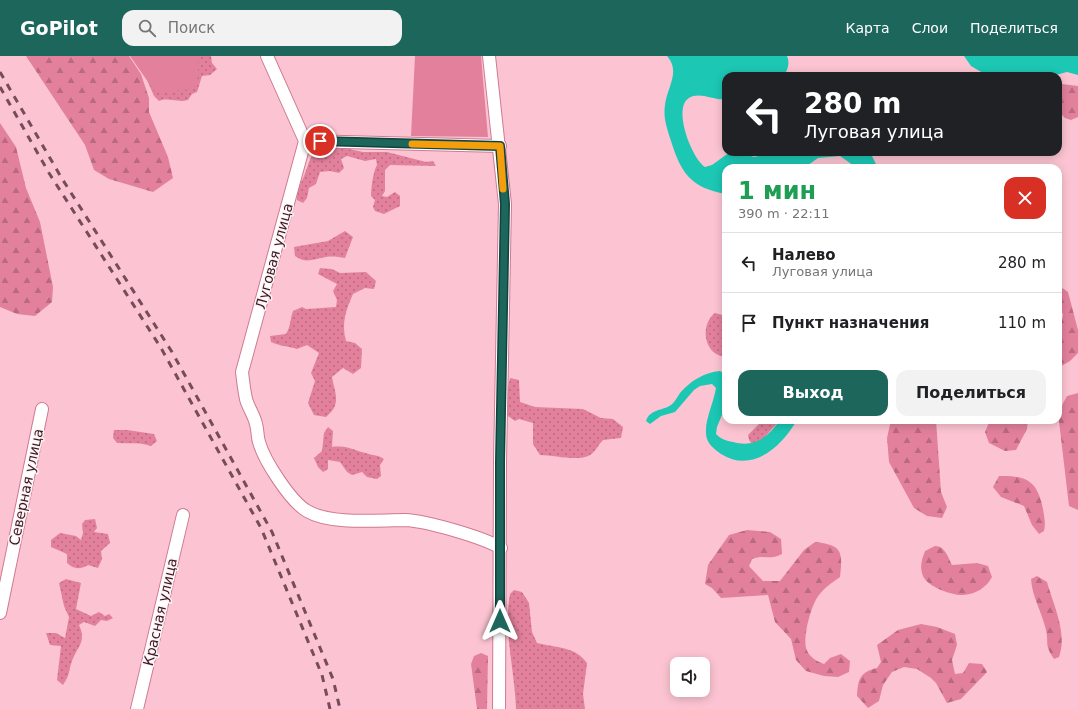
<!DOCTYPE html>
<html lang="ru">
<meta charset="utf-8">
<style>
:root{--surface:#fff;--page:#f2f2f2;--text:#202124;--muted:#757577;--line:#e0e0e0;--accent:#1d665c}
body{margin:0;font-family:"DejaVu Sans",sans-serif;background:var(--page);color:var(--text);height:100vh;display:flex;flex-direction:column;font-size:15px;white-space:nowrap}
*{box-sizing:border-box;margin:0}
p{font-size:13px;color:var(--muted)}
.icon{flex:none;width:22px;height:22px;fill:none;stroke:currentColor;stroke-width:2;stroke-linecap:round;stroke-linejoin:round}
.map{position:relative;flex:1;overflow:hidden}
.sheet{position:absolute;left:722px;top:108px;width:340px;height:260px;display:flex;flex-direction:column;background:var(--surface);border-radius:12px;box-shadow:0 2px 10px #0003}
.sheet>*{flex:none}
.hud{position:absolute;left:722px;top:16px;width:340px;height:84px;border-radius:12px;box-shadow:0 2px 10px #0003;background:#202124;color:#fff;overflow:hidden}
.buttons{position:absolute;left:670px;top:601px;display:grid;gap:8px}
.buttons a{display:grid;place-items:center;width:40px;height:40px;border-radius:8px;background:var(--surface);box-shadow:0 2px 10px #0003;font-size:20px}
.pin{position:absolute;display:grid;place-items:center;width:34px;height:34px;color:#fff;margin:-17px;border:2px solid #fff;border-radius:50%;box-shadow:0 1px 4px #0007}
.me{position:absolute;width:44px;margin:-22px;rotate:0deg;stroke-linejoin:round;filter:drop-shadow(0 0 3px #0008)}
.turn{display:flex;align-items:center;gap:14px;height:84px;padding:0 16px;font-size:18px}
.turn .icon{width:52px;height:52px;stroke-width:2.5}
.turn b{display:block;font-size:28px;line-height:34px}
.round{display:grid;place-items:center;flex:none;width:42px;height:42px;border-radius:12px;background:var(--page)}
.summary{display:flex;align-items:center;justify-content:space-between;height:68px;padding:0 16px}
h1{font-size:24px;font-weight:800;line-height:30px;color:#1e9e55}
.action{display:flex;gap:8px;margin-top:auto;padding:8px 16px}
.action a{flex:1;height:46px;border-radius:12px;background:var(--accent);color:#fff;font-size:16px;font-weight:800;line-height:46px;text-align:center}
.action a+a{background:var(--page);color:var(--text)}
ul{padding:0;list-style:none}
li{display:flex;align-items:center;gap:12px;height:60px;padding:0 16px;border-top:1px solid var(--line)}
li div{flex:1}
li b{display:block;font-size:15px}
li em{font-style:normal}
header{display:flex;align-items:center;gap:24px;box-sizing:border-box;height:56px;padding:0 20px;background:var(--accent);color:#fff}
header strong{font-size:19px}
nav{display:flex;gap:22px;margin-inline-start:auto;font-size:14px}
.search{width:280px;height:36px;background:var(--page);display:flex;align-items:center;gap:10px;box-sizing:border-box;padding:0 14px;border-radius:12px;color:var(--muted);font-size:15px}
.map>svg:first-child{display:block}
</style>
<header>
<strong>GoPilot</strong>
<div class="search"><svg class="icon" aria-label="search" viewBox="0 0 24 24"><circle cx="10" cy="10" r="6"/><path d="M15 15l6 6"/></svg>Поиск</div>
<nav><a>Карта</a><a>Слои</a><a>Поделиться</a></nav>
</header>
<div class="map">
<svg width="1078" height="653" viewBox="0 0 1078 653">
<defs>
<pattern id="grass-dots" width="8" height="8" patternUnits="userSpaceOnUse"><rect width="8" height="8" fill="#e3819d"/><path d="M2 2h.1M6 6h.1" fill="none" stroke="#b96980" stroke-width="1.8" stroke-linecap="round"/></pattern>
<pattern id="forest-firs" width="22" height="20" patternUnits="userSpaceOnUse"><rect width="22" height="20" fill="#e3819d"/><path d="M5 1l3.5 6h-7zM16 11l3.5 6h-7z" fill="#b96980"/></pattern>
</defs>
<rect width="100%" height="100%" fill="#fcc4d2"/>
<g fill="url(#grass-dots)">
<path d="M184,0H211L212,7L217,13L210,19L202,20L197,36L192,38L188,44C177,47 169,41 159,45L154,40L147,24Z"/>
<path d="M320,90H335L363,96H387L426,106L433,105L436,110L390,109L385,114V135L382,140L387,141L395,136L400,140V150L384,158L375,155L373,151L375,144L371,140C371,132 373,116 377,109L376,103L365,105L347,100L341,103L344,112L339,117L330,115L320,116L316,128L309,132L307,142L303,147L297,144C297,134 300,129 304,120C310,106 308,102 320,90Z"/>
<path d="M345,175L353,181L345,202C339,201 332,200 326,201C313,203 306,208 295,200L294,191L328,185Z"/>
<path d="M320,212L332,213L340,217L366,216L376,225L374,233L365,232L353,238C346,254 341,267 346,285L355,287L362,293L361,312L353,318L343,312L332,321C335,338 342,348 326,361L314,359L308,347L315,325L311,317L319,297L307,289L297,293C288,290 279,290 271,286L270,280L286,278C291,270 290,263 293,255L302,251L306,253L336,251L337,244L333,235L337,228L318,218Z"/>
<path d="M715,257L726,260V301C704,300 699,269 715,257Z"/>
<path d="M510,322L519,324L520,346L535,351L583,353L601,362L613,363L623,371L621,382L603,384C599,388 595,396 590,399C578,406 555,399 540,399L533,388V367L519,363L515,365L505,358V345Z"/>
<polygon points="763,364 780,364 762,384 752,388 749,384 748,379"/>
<path d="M328,371L333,375L332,391C349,389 354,395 369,398C376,400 378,399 384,403L380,409L381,420L377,423L367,421L362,416L352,419L347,416L340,406L328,404V413L323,416L318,411L314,402L322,395L324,377Z"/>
<path d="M114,374H127L154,378L157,385L151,390C140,386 129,388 117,387L113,382Z"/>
<path d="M95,463L97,472L94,476L108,478L110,487L101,495L102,503L98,512L88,509C79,514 74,513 67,507V498L51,491V484L60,477L76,480L81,484L83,477L82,468L85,464Z"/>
<path d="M66,523L81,527L76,553L91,560L99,556L105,560L109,558L113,562L107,565L101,564L95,570L84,566L79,569C87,586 77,591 72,605C68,616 71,617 63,629L57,624L61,590L50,589L46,577H56L65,582L69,561L64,550L59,527Z"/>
<path d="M514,534L522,536L529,547L532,576L537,587C556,592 575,590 587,607L583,638L585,653H516C515,615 503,575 510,538Z"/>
</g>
<g fill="url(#forest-firs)">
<polygon points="26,0 129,0 141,18 149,42 149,56 168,101 173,122 153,136 109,123 94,114 85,89"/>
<polygon points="1062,28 1078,30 1078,61 1071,64 1065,62 1058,55 1058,31"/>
<polygon points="0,67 16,91 26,132 40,166 53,231 52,246 35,260 17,258 0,251"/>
<polygon points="1058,229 1068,236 1078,274 1078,297 1070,305 1058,312 1058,267 1062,264 1063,258 1058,252"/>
<polygon points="1078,337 1078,454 1069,450 1058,357 1067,340"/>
<polygon points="891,364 936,364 941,436 947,451 942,462 927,460 914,452 889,406 887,382"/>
<polygon points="990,364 1028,364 1027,373 1016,394 1005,395 989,387 985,376"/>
<path d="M999,420C1026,419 1038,425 1043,453C1044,460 1046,467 1044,475L1039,478L1032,469L1024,450L1001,441L993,431Z"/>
<path d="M747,474L770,476L781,483L782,498C768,505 765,498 752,503L749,510L763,525H780L804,494L815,486C842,489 843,495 840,521C833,526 824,532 819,539C811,549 803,580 806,592C809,601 816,605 824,608L830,602L841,598L850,605L849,616L838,621L824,620L806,615L796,604L791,583L775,566L768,539L721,542L712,532L705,528L708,509L729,479Z"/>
<path d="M935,490C945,490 948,501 952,509L977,507L988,510L992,521C987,531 976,538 964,539C952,540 924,530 922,517C920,509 922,503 925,495Z"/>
<path d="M1037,520L1047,526C1053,548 1068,578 1059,601L1054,603C1044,588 1049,588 1046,574C1042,556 1032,541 1031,523Z"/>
<path d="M921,568L937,571L955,578L957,589L952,604L955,618L963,617L969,607L982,608L987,616L961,643L947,647L936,627L931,622L917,613L904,611L892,616L883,629L879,645L868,652L857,640C858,623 860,616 877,612L881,606L877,589L898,574Z"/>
<polygon points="481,597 488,600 487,653 477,653 471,608 474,600"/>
</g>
<g fill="#e3819d">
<polygon points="130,0 199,0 197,33 155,36"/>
<polygon points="415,0 481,0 488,81 411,80"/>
</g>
<g fill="#1cc7b4">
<path d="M667,0H787C790,7 788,13 784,20H726V43C714,45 700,35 689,42C672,52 692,103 705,111L712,109L730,96H741L754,101L776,96H870L878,112H857L840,100L818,102L804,112H726V138C691,132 681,117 671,85C667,72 663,62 665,49C667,31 681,16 667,0Z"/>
<polygon points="964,0 1078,0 1078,19 1067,16 1052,20 988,20 971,10"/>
<path d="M720,315L726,318V349L717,371L716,378C721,383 726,385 733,386C755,392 768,381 780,364H797C782,390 753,418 721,398C714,393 706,387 706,377C705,363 714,346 716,332L712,328L700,330L694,334L675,356L661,360L650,368L646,365C650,353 662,355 671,349C675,346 677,341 680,337C690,325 705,316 720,315Z"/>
</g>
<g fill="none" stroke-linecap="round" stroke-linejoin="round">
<g stroke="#cf7a92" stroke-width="14">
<g id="minor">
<path d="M267,0L305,85L242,316C243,324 244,334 246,343C248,351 254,359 256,368C258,374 257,380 259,386C264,404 290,445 307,455C331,469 377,464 405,464C427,465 482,481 501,492"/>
<polyline points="489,0 505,148 500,406 499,653"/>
<polyline points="305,85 500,90"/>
<polyline points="0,557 42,353"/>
<polyline points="137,653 183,459"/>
</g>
</g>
<use href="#minor" stroke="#fff" stroke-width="12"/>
<g stroke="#754c57" stroke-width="3" stroke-dasharray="7 7" stroke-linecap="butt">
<polyline points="0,16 61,121 172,296 272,476 333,623 340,653"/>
<polyline points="0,31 49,117 161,292 261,472 322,619 330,653"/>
</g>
</g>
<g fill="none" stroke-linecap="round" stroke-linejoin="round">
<g stroke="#13423c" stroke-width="10">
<polyline id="route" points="320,85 500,90 505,148 500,406 500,565"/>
</g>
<use href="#route" stroke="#1d665c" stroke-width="7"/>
<polyline stroke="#f59e0b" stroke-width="7" points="412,88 500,90 503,133"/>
</g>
<g text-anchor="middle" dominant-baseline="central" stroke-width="3" stroke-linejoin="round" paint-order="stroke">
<g font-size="14" fill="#3a1822" stroke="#fef4f6">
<text transform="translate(274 200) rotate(-75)">Луговая улица</text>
<text transform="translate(26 431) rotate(-78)">Северная улица</text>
<text transform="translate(160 556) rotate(-77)">Красная улица</text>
</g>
</g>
</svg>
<div class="buttons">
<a><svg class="icon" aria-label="sound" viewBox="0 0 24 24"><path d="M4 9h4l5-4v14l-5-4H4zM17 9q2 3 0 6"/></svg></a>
</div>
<div class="pin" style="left:320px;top:85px;background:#d93025"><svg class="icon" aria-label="arrive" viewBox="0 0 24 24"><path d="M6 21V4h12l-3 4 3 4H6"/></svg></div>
<svg class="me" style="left:500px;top:565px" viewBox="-20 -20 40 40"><path d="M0-17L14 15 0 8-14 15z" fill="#1d665c" stroke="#fff" stroke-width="4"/></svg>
<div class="hud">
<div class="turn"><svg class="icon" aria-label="left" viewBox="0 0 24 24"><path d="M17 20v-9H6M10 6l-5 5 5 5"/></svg><div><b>280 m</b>Луговая улица</div></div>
</div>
<section class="sheet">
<div class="summary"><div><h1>1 мин</h1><p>390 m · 22:11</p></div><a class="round" style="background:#d93025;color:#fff"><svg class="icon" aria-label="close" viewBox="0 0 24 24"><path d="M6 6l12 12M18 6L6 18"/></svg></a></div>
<ul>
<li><svg class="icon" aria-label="left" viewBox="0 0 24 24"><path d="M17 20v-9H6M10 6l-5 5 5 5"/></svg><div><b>Налево</b><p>Луговая улица</p></div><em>280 m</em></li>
<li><svg class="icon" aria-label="arrive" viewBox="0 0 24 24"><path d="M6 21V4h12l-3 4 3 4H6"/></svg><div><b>Пункт назначения</b></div><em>110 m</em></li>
</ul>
<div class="action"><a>Выход</a><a>Поделиться</a></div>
</section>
</div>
